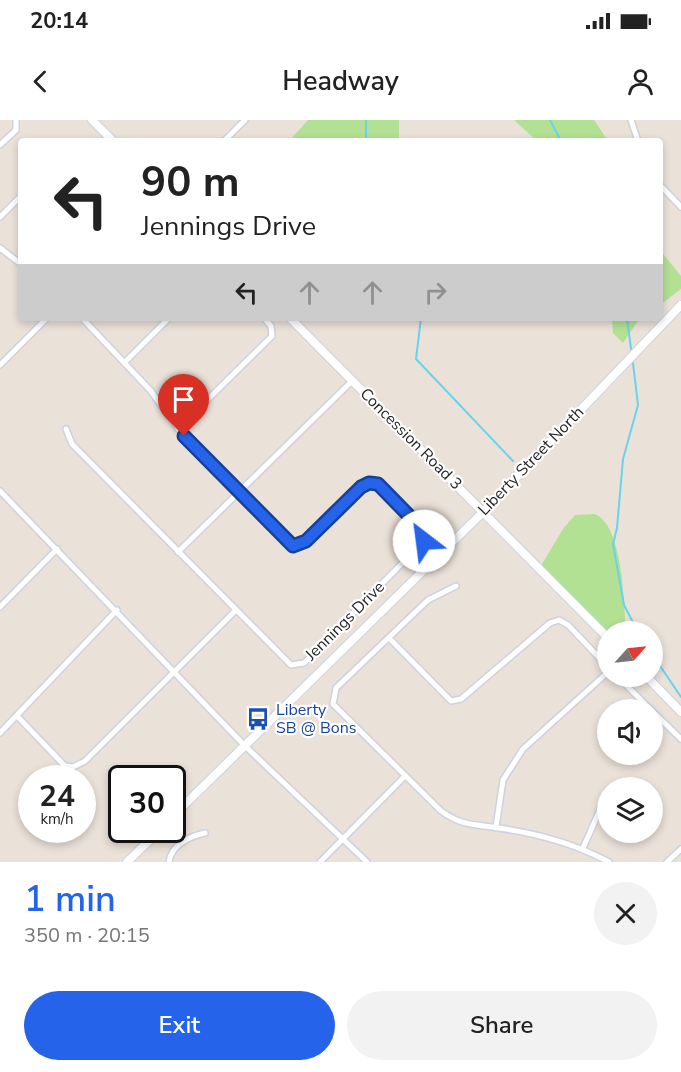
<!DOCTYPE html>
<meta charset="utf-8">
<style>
:root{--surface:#fff;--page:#f2f2f2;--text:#222;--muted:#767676;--accent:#2563eb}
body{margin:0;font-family:"Nunito Sans",sans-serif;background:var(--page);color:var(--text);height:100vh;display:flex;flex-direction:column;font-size:22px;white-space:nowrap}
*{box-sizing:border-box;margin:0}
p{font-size:20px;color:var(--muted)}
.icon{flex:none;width:33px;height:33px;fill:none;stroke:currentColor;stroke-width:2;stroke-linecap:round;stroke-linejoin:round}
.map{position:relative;height:742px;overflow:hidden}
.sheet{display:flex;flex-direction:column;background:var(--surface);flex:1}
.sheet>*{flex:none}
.top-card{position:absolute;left:18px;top:18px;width:645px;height:183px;border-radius:6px;box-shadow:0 3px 9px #0003;background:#fff;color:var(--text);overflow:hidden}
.needle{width:39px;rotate:63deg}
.controls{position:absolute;left:597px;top:501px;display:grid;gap:12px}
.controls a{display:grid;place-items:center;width:66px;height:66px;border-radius:50%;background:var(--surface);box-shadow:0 3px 9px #0003;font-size:30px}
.speed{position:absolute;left:18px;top:645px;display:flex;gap:12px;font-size:30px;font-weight:700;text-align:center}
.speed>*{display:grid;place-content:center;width:78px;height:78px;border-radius:50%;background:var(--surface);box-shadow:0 3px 9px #0003;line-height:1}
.speed small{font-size:15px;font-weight:400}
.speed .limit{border:3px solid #111;border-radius:9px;background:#fff;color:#111}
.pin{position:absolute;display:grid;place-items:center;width:51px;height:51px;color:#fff;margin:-62px -26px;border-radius:50% 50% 50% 0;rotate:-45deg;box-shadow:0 0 6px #0007}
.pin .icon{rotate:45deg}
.me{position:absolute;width:66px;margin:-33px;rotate:330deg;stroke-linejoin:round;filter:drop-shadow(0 0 4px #0008)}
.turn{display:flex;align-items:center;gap:21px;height:126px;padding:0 24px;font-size:27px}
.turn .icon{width:78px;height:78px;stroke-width:2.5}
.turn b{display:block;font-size:42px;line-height:51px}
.lanes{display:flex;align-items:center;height:57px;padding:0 24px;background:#0003;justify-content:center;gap:30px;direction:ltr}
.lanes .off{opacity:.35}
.round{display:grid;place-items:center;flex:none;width:63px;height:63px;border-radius:32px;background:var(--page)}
.head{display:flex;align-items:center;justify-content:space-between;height:102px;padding:0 24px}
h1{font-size:36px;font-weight:600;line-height:45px;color:var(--accent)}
.primary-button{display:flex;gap:12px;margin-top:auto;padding:12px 24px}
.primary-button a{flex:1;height:69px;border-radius:36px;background:var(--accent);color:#fff;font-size:24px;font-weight:600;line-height:69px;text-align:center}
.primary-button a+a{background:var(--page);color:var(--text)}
.status{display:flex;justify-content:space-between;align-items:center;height:42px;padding:0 30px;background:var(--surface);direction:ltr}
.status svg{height:16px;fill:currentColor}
header{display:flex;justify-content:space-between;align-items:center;height:78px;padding:0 24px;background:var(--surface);font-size:27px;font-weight:600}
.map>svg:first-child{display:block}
</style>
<div class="status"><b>20:14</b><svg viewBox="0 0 49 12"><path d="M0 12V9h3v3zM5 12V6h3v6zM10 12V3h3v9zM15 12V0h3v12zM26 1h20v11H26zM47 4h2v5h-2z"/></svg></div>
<header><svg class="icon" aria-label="back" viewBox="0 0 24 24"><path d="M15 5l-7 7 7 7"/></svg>Headway<svg class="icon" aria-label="person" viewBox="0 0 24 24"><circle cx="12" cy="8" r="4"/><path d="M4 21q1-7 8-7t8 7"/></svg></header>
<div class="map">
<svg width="681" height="742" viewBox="0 0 681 742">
<rect width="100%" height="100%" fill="#eae1d8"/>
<g fill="#b2e193">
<polygon points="308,0 399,0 399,21 289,21"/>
<polygon points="514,0 594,0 608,21 537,21"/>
<polygon points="660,130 681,156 681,169 660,185"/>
<polygon points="612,198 640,198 623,223 613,213"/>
<path d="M594,394C623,403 624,484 626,511H608L539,449L563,409L575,395Z"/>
</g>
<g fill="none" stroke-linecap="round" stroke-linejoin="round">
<g stroke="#69d2ed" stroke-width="2">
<polyline points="550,0 561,21"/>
<polyline points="366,21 366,0"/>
<polyline points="421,198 416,239 513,341"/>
<polyline points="627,198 631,229"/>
<polyline points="633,243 638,285 623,339 617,408 613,424 624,485 638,512"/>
<polyline points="652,534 681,577"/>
</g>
<g stroke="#cdd2e0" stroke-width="8">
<g id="street">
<polyline points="631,0 638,21"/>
<polyline points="224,21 245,0"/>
<polyline points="0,25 16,10 16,0"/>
<polyline points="660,65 681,87"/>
<polyline points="0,97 21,76"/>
<polyline points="0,128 21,144"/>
<polyline points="125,242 169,198"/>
<polyline points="0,245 47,198"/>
<polyline points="66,309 72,324 291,545 304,543 424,421 422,409 378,365 369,363 361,367 306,421 293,426 184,316 150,270 82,198"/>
<polyline points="178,309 272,216 271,206 264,198"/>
<polyline points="0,371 244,625 367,742"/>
<polyline points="178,432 352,261"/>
<path d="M456,466L428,480L336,568L333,584L441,691C462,706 473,704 498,708C536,713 575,724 609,742"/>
<polyline points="0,487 57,429"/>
<polyline points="389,518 451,581 461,579 550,503 559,500 568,505 608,547"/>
<polyline points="617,556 651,590"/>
<polyline points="652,591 681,619"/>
<polyline points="17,596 65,646 73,647 85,641 235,491"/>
<polyline points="0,613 117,490"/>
<polyline points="496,707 503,660 523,629 608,552"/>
<polyline points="583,728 606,676"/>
<path d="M169,742C171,725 190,716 205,713"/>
<polyline points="320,742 405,656"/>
<polyline points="667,742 681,729"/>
</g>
</g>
<g stroke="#cdd2e0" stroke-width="10">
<g id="secondary">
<polyline points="92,0 113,21"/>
<polyline points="290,198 608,518"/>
<polyline points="646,556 681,592"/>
<polyline points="172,697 483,392 681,185"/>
<polyline points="127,742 160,710"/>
</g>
</g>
<use href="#street" stroke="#fff" stroke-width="5"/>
<use href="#secondary" stroke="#fff" stroke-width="8"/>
</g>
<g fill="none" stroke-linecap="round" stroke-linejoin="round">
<g stroke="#184099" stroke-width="15">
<polyline id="route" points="184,316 293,426 306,421 361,367 369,363 378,364 422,409 424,421"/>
</g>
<use href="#route" stroke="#2563eb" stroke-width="10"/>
</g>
<defs>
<g id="bus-bare" transform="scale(1.8)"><path d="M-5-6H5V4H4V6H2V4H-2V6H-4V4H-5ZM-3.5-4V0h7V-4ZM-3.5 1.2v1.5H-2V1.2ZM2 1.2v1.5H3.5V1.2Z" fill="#1a4fb4" stroke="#fff" stroke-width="2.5" paint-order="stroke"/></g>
</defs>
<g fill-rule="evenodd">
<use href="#bus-bare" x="258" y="599"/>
</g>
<g text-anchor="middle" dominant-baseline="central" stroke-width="4.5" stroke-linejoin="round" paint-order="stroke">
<g font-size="16" fill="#272727" stroke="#fff">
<text transform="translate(411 319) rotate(45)">Concession Road 3</text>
<text transform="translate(531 341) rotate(-46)">Liberty Street North</text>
<text transform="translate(345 501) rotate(-45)">Jennings Drive</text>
</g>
<g font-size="16" fill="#164399" stroke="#fff" text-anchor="start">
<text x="276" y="590">Liberty<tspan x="276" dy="18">SB @ Bons</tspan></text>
</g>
</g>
</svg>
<div class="controls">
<a><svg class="needle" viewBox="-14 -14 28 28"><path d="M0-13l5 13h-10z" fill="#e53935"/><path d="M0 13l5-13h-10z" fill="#767676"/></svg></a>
<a><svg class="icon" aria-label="sound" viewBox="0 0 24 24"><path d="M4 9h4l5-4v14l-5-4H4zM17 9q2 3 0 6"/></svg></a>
<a><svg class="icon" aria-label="layers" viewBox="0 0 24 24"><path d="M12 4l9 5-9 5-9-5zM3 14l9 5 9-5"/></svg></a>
</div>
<div class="speed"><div>24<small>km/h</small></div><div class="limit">30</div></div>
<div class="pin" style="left:184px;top:316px;background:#d93025"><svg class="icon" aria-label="arrive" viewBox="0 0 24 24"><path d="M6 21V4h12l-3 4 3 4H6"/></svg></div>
<svg class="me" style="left:424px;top:421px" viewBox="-20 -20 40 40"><circle r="19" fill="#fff"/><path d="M0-13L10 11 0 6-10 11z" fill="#2563eb"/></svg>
<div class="top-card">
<div class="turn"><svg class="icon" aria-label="left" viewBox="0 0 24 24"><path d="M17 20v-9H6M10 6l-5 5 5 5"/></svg><div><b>90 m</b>Jennings Drive</div></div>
<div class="lanes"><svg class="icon" aria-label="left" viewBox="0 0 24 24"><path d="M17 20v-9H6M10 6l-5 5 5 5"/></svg><svg class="icon off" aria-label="ahead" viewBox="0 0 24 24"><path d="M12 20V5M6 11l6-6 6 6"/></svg><svg class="icon off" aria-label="ahead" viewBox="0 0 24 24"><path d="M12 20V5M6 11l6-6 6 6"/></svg><svg class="icon off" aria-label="right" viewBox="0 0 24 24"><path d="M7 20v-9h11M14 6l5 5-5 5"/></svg></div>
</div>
</div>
<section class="sheet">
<div class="head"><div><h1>1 min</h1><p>350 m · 20:15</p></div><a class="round"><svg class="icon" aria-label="close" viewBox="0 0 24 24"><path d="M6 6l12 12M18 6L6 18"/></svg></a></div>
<div class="primary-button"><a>Exit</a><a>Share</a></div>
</section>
